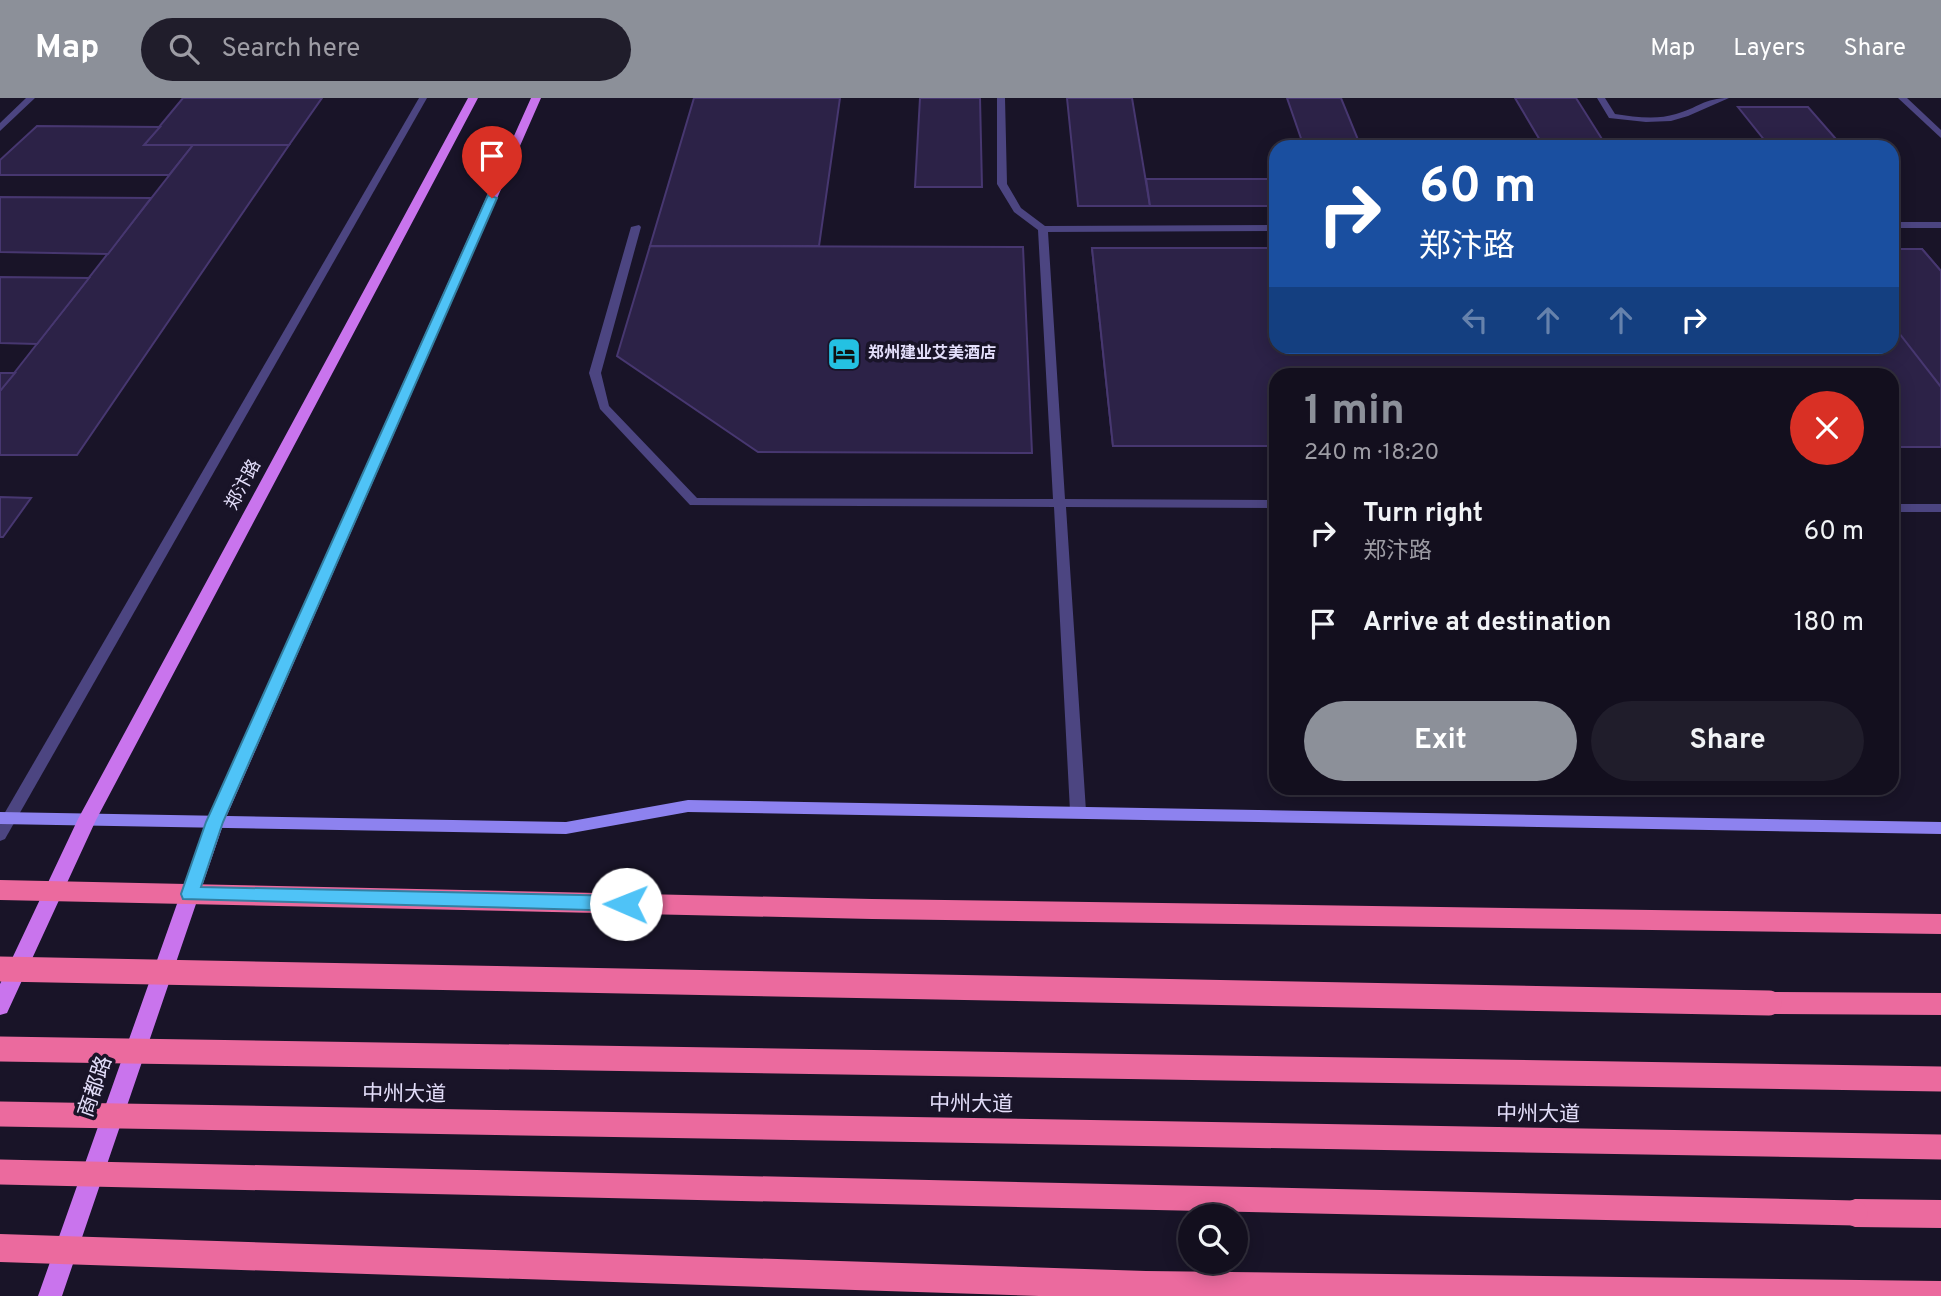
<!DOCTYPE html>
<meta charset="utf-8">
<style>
:root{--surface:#130f1e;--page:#201d2b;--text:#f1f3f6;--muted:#9d9ca4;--line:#322f3c;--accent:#8c9099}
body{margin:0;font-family:Overpass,"Noto Sans SC",sans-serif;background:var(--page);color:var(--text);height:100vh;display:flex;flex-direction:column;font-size:26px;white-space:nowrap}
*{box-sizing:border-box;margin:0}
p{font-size:23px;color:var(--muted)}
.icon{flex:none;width:38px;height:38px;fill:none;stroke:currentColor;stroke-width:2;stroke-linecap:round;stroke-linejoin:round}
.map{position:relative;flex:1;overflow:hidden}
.sheet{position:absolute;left:1269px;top:270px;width:630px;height:427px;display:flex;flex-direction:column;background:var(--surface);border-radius:21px;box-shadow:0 4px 18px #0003,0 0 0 2px var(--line)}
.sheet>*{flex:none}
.top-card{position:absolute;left:1269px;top:42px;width:630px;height:214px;border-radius:21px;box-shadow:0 4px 18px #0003,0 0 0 2px var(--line);background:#1a4fa0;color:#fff;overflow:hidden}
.tools{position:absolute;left:1178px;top:1106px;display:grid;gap:14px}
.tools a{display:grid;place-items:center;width:70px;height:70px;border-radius:50%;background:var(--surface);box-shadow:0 4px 18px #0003,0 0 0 2px var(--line);font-size:35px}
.pin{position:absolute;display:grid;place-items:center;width:60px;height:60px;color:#fff;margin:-72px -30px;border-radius:50% 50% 50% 0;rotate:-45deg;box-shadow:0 0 7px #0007}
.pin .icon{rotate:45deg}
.me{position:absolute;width:77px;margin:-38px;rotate:271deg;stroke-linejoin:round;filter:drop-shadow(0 0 5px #0008)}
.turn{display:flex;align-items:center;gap:24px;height:147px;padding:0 35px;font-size:32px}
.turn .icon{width:91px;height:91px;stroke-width:2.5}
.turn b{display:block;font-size:49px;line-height:60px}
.lanes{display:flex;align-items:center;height:66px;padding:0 35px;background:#0003;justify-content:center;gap:35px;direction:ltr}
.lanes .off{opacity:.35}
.round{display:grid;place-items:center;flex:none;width:74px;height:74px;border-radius:37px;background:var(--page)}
.summary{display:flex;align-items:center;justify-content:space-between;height:119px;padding:0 35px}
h1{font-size:42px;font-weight:700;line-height:52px;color:var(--accent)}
.button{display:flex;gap:14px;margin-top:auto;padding:14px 35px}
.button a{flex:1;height:80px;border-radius:42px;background:var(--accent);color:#fff;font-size:28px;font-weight:700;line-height:80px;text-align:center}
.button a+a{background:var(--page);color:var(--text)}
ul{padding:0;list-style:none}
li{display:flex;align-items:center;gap:21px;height:91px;padding:0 35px}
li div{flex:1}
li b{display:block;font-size:26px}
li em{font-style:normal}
header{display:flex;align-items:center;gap:42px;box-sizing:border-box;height:98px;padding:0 35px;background:var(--accent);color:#fff}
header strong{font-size:33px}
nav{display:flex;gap:38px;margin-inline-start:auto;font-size:24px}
.search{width:490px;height:63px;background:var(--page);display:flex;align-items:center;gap:18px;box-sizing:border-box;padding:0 24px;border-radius:38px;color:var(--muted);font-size:26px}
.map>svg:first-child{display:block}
</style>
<header>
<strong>Map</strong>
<div class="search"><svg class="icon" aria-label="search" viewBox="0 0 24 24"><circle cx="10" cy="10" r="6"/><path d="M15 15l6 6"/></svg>Search here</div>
<nav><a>Map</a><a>Layers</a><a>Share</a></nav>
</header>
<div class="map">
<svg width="1941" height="1198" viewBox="0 0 1941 1198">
<rect width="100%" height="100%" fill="#191428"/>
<g fill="#2c2247" stroke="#473770" stroke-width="2">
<polygon points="183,0 322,0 289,47 144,47"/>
<polygon points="694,0 840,0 819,148 650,148"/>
<polygon points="920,0 980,0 982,89 915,89"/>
<polygon points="1067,0 1132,0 1150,108 1078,108"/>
<polygon points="1287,0 1341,0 1361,49 1304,49"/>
<polygon points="1515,0 1576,0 1607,49 1544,49"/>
<polygon points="1738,9 1808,9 1843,49 1770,49"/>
<polygon points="37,28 160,29 144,47 193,47 169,77 0,77 0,62"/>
<polygon points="193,47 289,47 77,357 0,357 0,293"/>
<polygon points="1146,81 1276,81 1276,108 1150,108"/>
<polygon points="0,99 151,100 108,156 0,154"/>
<polygon points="650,148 1023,149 1032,355 758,354 617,258"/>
<polygon points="1092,150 1185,150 1222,348 1113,348"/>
<polygon points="1092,150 1276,150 1276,248 1892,248 1892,151 1922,151 1941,173 1941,349 1892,349 1892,276 1276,276 1276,348 1113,348"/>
<polygon points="1892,151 1922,151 1941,173 1941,289 1892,226"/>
<polygon points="0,179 89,180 37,246 0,245"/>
<polygon points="1481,270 1641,271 1644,276 1484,276"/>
<polygon points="0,275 15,275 0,293"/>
<polygon points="0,399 31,400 3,439 0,439"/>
</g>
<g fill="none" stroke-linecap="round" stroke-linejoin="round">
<g fill="#4c4581" fill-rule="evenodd">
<polygon points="26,0 35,0 0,33 0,25"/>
<polygon points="997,0 1005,0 1007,86 1021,110 1045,128 1276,127 1276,133 1048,134 1065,401 1276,402 1276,410 1066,409 1086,713 1083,717 1078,719 1073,717 1070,713 1054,409 690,407 600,311 589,275 631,129 639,127 641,129 601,275 609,308 697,400 1053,401 1038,132 1014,114 997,86"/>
<path d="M1597,0H1605L1615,16C1635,19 1657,22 1676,16C1698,10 1704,0 1729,0L1688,18L1671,23L1646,24L1609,20Z"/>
<rect x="1892" y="124" width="49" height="6"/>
<rect x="1892" y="406" width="49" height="8"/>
</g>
<g fill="#4c4581" fill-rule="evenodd">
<polygon points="419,0 427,0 5,741 0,743 0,723"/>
<polygon points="1898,0 1907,0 1941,32 1941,40"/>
</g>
<polygon fill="#8d82ef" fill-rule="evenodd" points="688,702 1941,724 1941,736 688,714 566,736 0,726 0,714 566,724"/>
<g fill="#c974ed" fill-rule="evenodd">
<polygon points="468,0 478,0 96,722 7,915 0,917 0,886 78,721"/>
<polygon points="531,0 541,0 224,724 62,1198 38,1198 206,724"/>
</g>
<g fill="#eb6a9e" fill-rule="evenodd">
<polygon points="0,782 872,801 1941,816 1941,836 872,821 0,802"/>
<polygon points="1769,894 1941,895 1941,917 1769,916 1760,913 1756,905 1760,897"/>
<polygon points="1855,1101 1941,1102 1941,1130 1855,1129 1845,1125 1841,1115 1845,1105"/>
<polygon points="0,1136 1146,1173 1941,1183 1941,1198 1039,1198 0,1164"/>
</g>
<g stroke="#eb6a9e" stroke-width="25">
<polyline points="0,871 1769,905"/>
<polyline points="0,951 1941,981"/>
<polyline points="0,1016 1941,1049"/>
<polyline points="0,1074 1855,1115"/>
</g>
</g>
<polygon fill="#4fc3f7" stroke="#337fa1" stroke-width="2" points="488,97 497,100 223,724 201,789 626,798 635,806 626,813 183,801 181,796 206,724"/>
<defs>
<g id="hotel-square" transform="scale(1.75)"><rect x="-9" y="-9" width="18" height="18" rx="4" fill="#24c1e2" stroke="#191428"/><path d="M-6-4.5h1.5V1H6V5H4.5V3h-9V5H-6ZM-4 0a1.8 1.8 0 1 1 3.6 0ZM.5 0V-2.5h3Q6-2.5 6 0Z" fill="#111"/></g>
</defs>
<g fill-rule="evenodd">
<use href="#hotel-square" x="844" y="256"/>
</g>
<g text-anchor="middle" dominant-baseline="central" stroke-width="7" stroke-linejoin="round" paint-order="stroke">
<g font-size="16" font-weight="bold" fill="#e4dffb" stroke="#191428" text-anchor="start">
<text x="868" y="256">郑州建业艾美酒店</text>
</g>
<g font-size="18" fill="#e4dffb" stroke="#191428">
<text transform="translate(244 387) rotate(-62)">郑汴路</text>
</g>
<g font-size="21" fill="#e4dffb" stroke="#191428">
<text transform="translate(96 989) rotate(-71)">商都路</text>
<text transform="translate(404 997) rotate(1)">中州大道</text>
<text transform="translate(971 1007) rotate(1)">中州大道</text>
<text transform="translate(1538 1017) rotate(1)">中州大道</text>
</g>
</g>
</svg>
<div class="tools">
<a><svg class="icon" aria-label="search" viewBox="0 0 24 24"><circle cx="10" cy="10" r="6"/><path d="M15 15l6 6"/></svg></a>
</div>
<div class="pin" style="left:492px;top:100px;background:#d93025"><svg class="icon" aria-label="arrive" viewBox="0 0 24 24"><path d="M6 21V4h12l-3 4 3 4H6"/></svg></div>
<svg class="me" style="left:626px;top:806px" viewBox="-20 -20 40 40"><circle r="19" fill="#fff"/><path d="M0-13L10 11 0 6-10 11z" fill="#4fc3f7"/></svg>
<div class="top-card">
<div class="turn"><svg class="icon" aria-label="right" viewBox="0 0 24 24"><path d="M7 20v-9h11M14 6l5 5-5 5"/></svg><div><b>60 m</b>郑汴路</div></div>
<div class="lanes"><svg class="icon off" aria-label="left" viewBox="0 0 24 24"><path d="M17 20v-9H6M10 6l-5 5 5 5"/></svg><svg class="icon off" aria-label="ahead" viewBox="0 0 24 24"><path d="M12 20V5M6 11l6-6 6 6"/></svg><svg class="icon off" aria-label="ahead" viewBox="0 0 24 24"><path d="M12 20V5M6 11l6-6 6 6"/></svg><svg class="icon" aria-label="right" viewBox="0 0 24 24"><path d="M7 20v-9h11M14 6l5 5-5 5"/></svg></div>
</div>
<section class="sheet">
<div class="summary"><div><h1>1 min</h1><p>240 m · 18:20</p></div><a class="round" style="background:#d93025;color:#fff"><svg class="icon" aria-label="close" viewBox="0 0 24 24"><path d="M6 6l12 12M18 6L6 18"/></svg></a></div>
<ul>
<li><svg class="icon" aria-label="right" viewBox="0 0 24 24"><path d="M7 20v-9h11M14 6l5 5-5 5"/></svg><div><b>Turn right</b><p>郑汴路</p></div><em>60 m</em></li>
<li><svg class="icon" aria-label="arrive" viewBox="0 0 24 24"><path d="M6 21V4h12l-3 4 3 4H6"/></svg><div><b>Arrive at destination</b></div><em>180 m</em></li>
</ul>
<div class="button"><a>Exit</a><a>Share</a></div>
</section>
</div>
